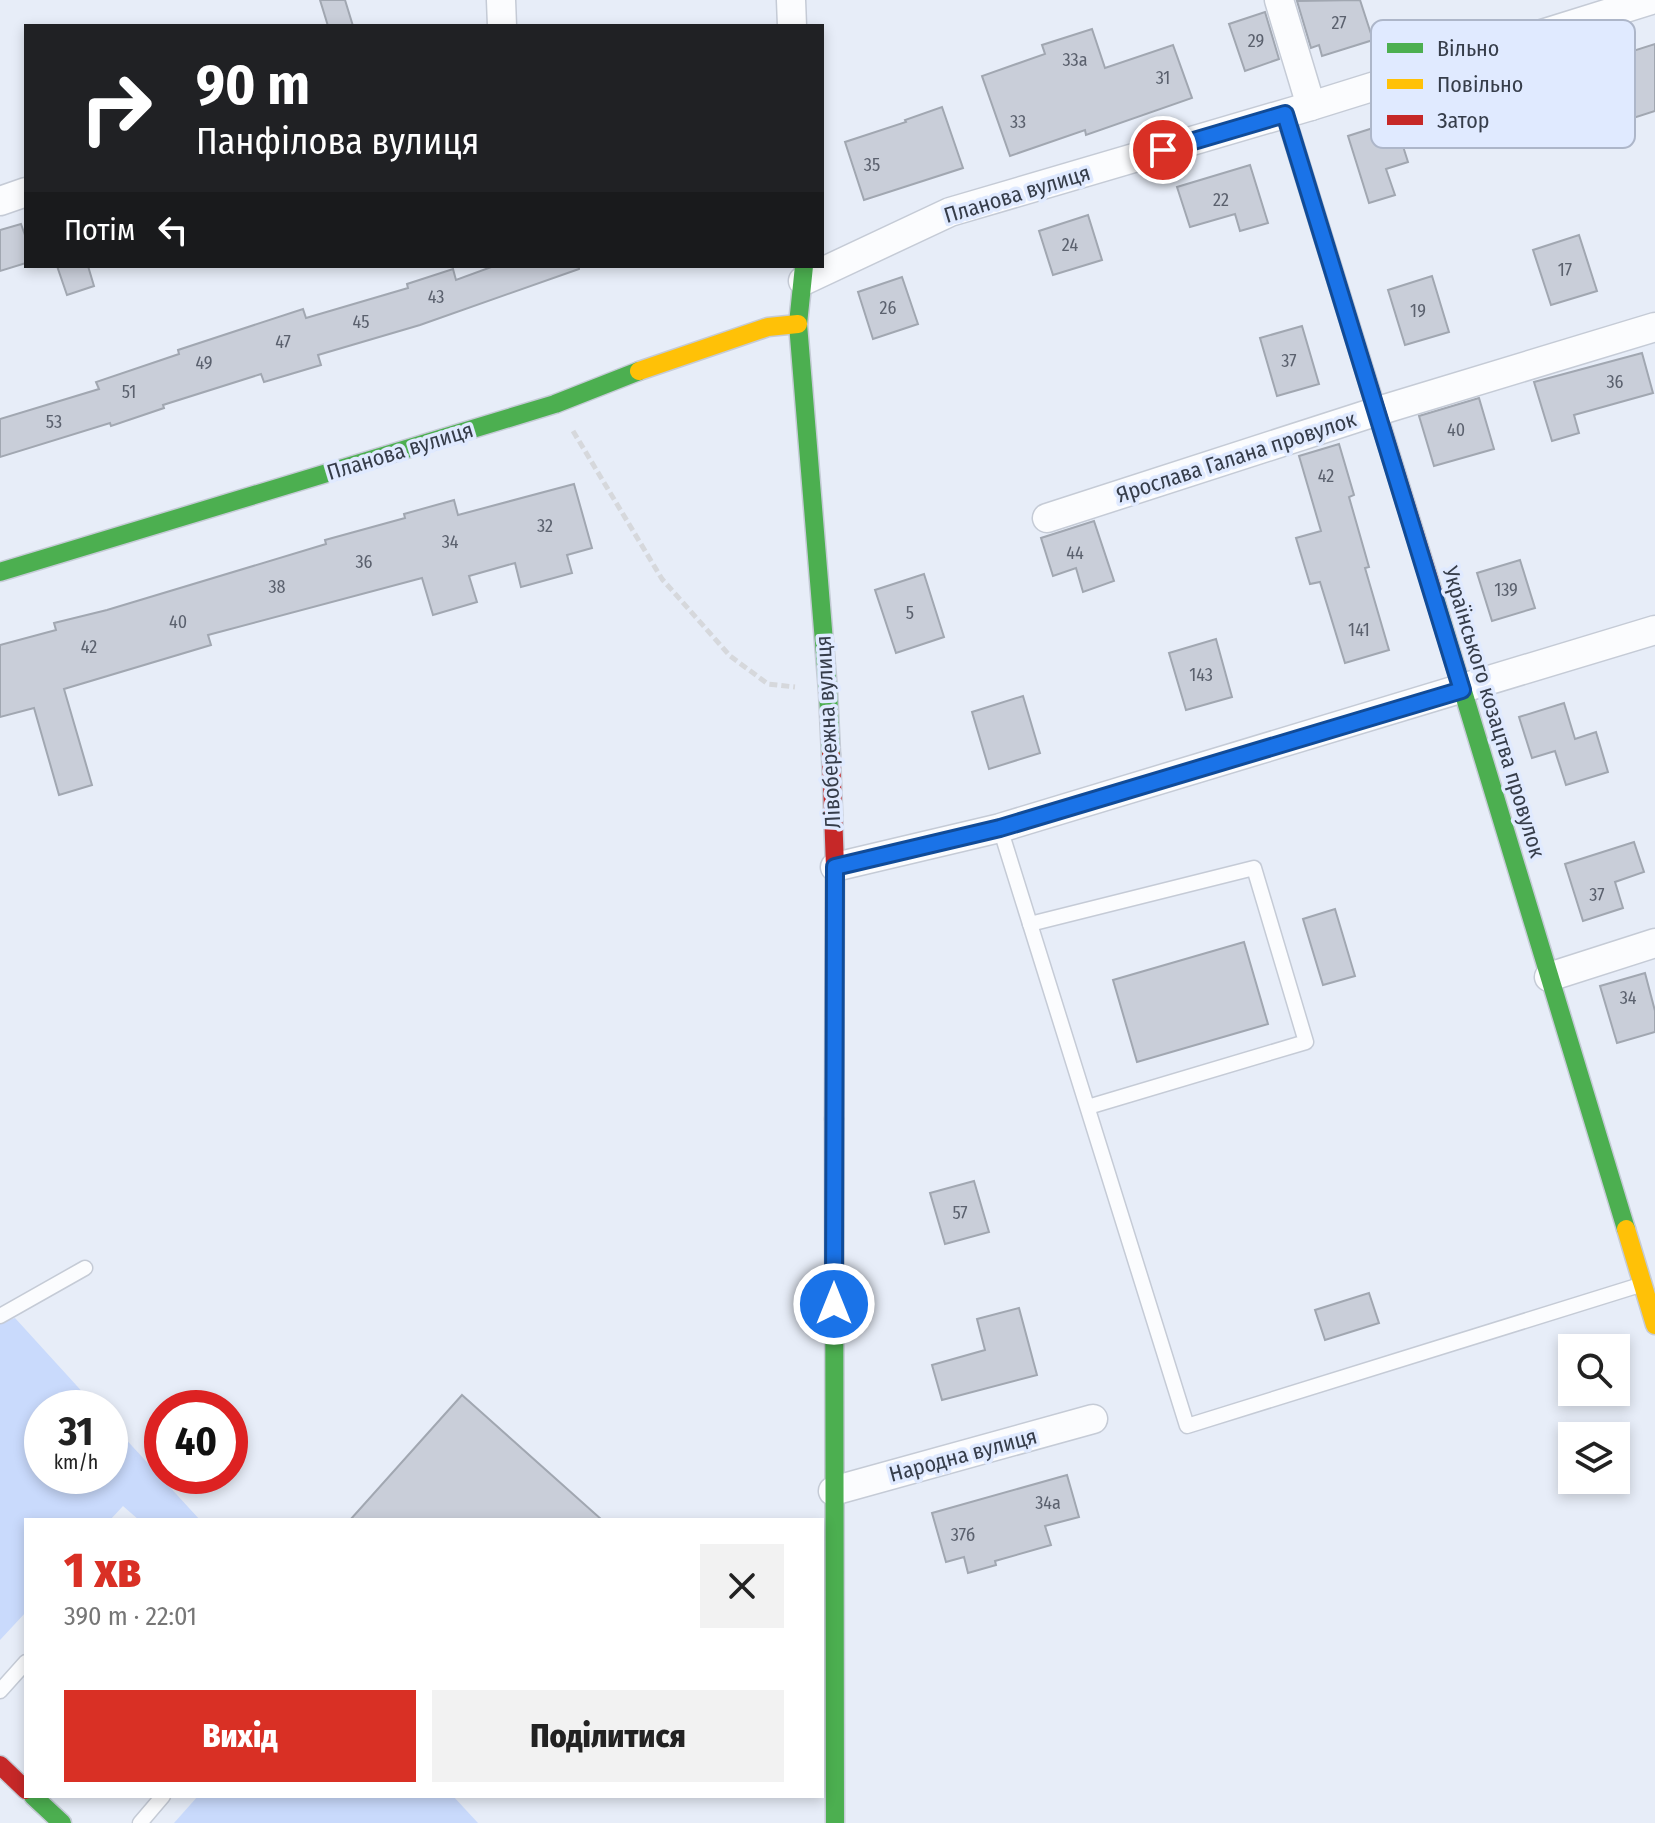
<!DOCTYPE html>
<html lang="uk">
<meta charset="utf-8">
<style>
:root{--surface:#fff;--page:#f2f2f2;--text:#222;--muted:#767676;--accent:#d93025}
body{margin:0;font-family:"Fira Sans Condensed",sans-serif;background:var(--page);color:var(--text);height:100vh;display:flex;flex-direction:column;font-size:30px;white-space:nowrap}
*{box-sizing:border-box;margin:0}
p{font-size:26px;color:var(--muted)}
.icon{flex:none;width:44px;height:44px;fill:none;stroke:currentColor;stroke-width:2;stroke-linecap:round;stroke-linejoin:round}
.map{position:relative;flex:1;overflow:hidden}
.panel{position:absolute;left:24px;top:1518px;width:800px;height:280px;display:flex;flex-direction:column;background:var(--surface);border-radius:0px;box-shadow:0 4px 12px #0003}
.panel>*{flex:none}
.hud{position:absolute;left:24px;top:24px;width:800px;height:244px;border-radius:0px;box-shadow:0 4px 12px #0003;background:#202124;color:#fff;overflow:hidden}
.buttons{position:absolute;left:1558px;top:1334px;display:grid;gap:16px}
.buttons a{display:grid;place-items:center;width:72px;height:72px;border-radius:0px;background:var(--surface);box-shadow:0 4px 12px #0003;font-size:40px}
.speed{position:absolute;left:24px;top:1390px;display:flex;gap:16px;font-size:40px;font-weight:700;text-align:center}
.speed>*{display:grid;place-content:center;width:104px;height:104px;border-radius:50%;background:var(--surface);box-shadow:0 4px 12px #0003;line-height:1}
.speed small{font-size:20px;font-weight:400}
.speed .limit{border:12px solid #d22;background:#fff;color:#111}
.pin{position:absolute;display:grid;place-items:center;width:68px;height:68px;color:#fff;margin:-34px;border:4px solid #fff;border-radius:50%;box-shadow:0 2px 8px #0007}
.me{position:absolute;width:88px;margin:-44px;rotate:0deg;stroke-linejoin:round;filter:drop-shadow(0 0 6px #0008)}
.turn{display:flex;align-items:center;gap:28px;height:168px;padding:0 40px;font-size:36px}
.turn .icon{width:104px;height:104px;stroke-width:2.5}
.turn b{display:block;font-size:56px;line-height:68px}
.then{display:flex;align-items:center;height:76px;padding:0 40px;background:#0003;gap:16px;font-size:30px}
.round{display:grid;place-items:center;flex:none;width:84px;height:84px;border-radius:0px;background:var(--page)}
.summary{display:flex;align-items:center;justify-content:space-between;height:136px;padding:0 40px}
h1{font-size:48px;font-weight:800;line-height:60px;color:var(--accent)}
.action{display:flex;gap:16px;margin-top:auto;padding:16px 40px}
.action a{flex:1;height:92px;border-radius:0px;background:var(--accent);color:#fff;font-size:32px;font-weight:800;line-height:92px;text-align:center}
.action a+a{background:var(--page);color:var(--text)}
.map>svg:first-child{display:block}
</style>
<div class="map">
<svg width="1655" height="1823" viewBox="0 0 1655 1823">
<rect width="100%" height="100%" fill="#e7edf8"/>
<g fill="#c9dafc">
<polygon points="15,1318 97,1408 42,1408 42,1476 110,1476 110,1422 200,1520 139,1520 123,1506 110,1520 26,1520 26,1612 0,1640 0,1323"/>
<polygon points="198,1796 453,1796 478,1823 174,1823"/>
</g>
<g fill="#c9ced9" stroke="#a1a7b1" stroke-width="2">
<polygon points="320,0 345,0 353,26 328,26"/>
<polygon points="1360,0 1373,40 1322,56 1319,45 1311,48 1297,1"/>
<polygon points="1265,12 1279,59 1245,71 1229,24"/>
<polygon points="1092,29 1105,68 1173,45 1192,98 1086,135 1085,130 1010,156 982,76 1045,54 1042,45"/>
<polygon points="1655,44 1655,111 1599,129 1594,114 1513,139 1505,116 1487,122 1479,97 1547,76 1548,78"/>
<polygon points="942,107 963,168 864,200 845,142 906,122 905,120"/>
<polygon points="1395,121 1408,162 1386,169 1395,195 1369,203 1348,136"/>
<polygon points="1250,165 1268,223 1240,231 1235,214 1190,227 1177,187"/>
<polygon points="1088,215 1102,260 1053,275 1039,231"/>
<polygon points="21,224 26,238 26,263 0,271 0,230"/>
<polygon points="1579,235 1597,291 1551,305 1533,250"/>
<polygon points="57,266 88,266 94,286 67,295"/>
<polygon points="494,266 579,266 579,269 420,325 318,355 321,365 264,382 261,374 163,405 164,408 111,426 110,423 0,457 0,419 99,389 96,382 179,354 178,350 303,309 306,318 408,288 407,284 453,269 456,280"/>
<polygon points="1432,276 1449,332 1405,345 1388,290"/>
<polygon points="902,277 918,324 873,339 858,292"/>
<polygon points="1302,326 1319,384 1277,396 1260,338"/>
<polygon points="1642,353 1653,393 1574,415 1579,433 1552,441 1534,382"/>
<polygon points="1479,398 1494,449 1434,466 1419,416"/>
<polygon points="1339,444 1354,495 1349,497 1369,567 1365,568 1389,650 1345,663 1320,582 1310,584 1296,538 1321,531 1299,456"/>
<polygon points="574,484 592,548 567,555 572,573 521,587 515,563 469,576 477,602 433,615 422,578 208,635 211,645 64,689 92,785 59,795 34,708 0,717 0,645 56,630 54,623 107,610 326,544 325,540 405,518 404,514 454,500 458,515"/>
<polygon points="1094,521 1114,581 1083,592 1076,568 1053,576 1041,538"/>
<polygon points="1520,560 1535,608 1492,621 1477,573"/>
<polygon points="924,574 944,637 896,653 875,590"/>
<polygon points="1216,639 1232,697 1186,710 1169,653"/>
<polygon points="1023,696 1040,753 989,769 972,712"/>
<polygon points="1564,703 1575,739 1596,732 1608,772 1566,785 1555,751 1532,758 1519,717"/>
<polygon points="1634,842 1644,872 1615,882 1623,908 1583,921 1565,864"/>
<polygon points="1335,909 1355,976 1323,985 1303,919"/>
<polygon points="1244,942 1268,1024 1137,1062 1113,980"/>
<polygon points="1645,973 1655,1011 1655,1032 1617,1043 1600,986"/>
<polygon points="974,1181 989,1232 945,1244 930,1193"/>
<polygon points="1369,1293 1379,1323 1325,1340 1315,1310"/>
<polygon points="1019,1308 1037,1375 942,1400 932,1365 985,1350 977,1319"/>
<polygon points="462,1395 602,1520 350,1520"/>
<polygon points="1067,1475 1079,1517 1045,1526 1051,1545 995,1561 996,1565 968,1573 964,1557 946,1562 932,1513"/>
</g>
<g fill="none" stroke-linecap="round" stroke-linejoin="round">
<g stroke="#c5cbd6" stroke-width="17">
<g id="lane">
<polyline points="1000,828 1187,1426 1640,1285"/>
<polyline points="1030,924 1254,868 1306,1042 1088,1107"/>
<polyline points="0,1316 85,1268"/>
<polyline points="0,1691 26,1662"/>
<polyline points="140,1823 163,1796"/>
</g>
</g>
<g stroke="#c5cbd6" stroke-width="31">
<g id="street">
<polyline points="501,0 502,26"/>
<polyline points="791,0 792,26"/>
<polyline points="1279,0 1311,106"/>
<polyline points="0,201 26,192"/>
<polyline points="803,281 950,212 1311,106 1651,0"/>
<polyline points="1047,518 1378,411 1655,327"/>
<polyline points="835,867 1000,828 1655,630"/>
<polyline points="1549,977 1655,943"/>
<polyline points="833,1491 1093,1419"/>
</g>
</g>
<g stroke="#c5cbd6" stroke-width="21">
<g id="fast">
<polyline points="804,266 798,324 828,691 831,755"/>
<polyline points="0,572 555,404 639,371"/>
<polyline points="1435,599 1626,1229"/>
<polyline points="834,1119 835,1823"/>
<polyline points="33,1796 62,1823"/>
</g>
</g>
<g stroke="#c5cbd6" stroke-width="21">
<g id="slow">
<polyline points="639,371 768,327 798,324"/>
<polyline points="1626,1229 1655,1325"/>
</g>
</g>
<g stroke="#c5cbd6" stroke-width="21">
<g id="jam">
<polyline points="1285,114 1435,599"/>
<polyline points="831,755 835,867 834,1119"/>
<polyline points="0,1765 26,1790"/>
</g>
</g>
<polyline stroke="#d6d8dc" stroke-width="5" stroke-dasharray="8 4" stroke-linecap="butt" points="573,431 662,579 730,656 768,684 795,687"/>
<use href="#lane" stroke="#fbfcfe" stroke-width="14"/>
<use href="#street" stroke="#fbfcfe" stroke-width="28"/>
<use href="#fast" stroke="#4caf50" stroke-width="18"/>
<use href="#slow" stroke="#ffc107" stroke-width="18"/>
<use href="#jam" stroke="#c62828" stroke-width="18"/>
</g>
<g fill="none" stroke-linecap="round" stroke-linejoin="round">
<g stroke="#114b97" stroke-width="20">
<polyline id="route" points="834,1304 835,867 1000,828 1462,690 1285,114 1163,150"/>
</g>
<use href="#route" stroke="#1a73e8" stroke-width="14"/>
</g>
<g text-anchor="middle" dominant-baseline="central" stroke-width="7" stroke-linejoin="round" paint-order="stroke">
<g font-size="18" fill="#5b616e">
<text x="1339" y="23">27</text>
<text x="1256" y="41">29</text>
<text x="1075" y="60">33а</text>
<text x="1163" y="78">31</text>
<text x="1018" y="122">33</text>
<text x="872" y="165">35</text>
<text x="1221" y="200">22</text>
<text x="1070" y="245">24</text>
<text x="1565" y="270">17</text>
<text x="436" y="297">43</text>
<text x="888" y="308">26</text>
<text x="1418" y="311">19</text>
<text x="361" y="322">45</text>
<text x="283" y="342">47</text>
<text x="1289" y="361">37</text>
<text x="204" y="363">49</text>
<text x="1615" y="382">36</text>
<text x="129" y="392">51</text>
<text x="54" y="422">53</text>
<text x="1456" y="430">40</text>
<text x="1326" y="476">42</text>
<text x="545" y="526">32</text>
<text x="450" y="542">34</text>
<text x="1075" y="553">44</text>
<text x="364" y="562">36</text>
<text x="277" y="587">38</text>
<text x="1506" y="590">139</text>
<text x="910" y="613">5</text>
<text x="178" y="622">40</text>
<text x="1359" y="630">141</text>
<text x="89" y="647">42</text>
<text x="1201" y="675">143</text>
<text x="1597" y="895">37</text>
<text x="1628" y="998">34</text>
<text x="960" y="1213">57</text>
<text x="1048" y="1503">34а</text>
<text x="963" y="1535">37б</text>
</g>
<g font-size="22" fill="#363d4a" stroke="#e0eaff">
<text transform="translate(1017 194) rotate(-17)">Планова вулиця</text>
<text transform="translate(400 451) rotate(-17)">Планова вулиця</text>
<text transform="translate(1236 457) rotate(-18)">Ярослава Галана провулок</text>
<text transform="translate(1494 712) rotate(73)">Українського козацтва провулок</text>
<text transform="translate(828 732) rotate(-93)">Лівобережна вулиця</text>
<text transform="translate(963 1455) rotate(-15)">Народна вулиця</text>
</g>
</g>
<rect x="1371" y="20" width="264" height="128" rx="12" fill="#e0eaff" stroke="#adb6c9" stroke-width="2"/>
<rect x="1387" y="43" width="36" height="10" fill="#4caf50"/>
<rect x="1387" y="79" width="36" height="10" fill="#ffc107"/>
<rect x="1387" y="115" width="36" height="10" fill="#c62828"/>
<g font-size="22" fill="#363d4a">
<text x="1437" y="56">Вільно</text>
<text x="1437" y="92">Повільно</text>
<text x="1437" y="128">Затор</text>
</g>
</svg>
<div class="buttons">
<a><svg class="icon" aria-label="search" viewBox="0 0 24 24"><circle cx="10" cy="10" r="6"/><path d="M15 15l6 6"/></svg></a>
<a><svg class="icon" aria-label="layers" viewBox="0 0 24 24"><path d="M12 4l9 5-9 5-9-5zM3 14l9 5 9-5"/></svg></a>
</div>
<div class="speed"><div>31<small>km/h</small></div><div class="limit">40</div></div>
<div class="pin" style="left:1163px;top:150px;background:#d93025"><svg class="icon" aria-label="arrive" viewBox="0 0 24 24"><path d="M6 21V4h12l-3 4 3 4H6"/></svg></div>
<svg class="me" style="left:834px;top:1304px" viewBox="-20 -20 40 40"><circle r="17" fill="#1a73e8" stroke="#fff" stroke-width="3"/><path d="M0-11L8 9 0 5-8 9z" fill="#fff"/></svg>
<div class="hud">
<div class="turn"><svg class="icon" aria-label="right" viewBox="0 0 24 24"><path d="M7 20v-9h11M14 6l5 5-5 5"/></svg><div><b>90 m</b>Панфілова вулиця</div></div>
<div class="then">Потім<svg class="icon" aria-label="left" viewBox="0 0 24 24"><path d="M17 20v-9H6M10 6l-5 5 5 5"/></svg></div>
</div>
<section class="panel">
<div class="summary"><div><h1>1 хв</h1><p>390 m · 22:01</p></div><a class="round"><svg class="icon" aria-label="close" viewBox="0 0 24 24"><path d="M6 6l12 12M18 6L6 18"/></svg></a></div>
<div class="action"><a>Вихід</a><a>Поділитися</a></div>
</section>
</div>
